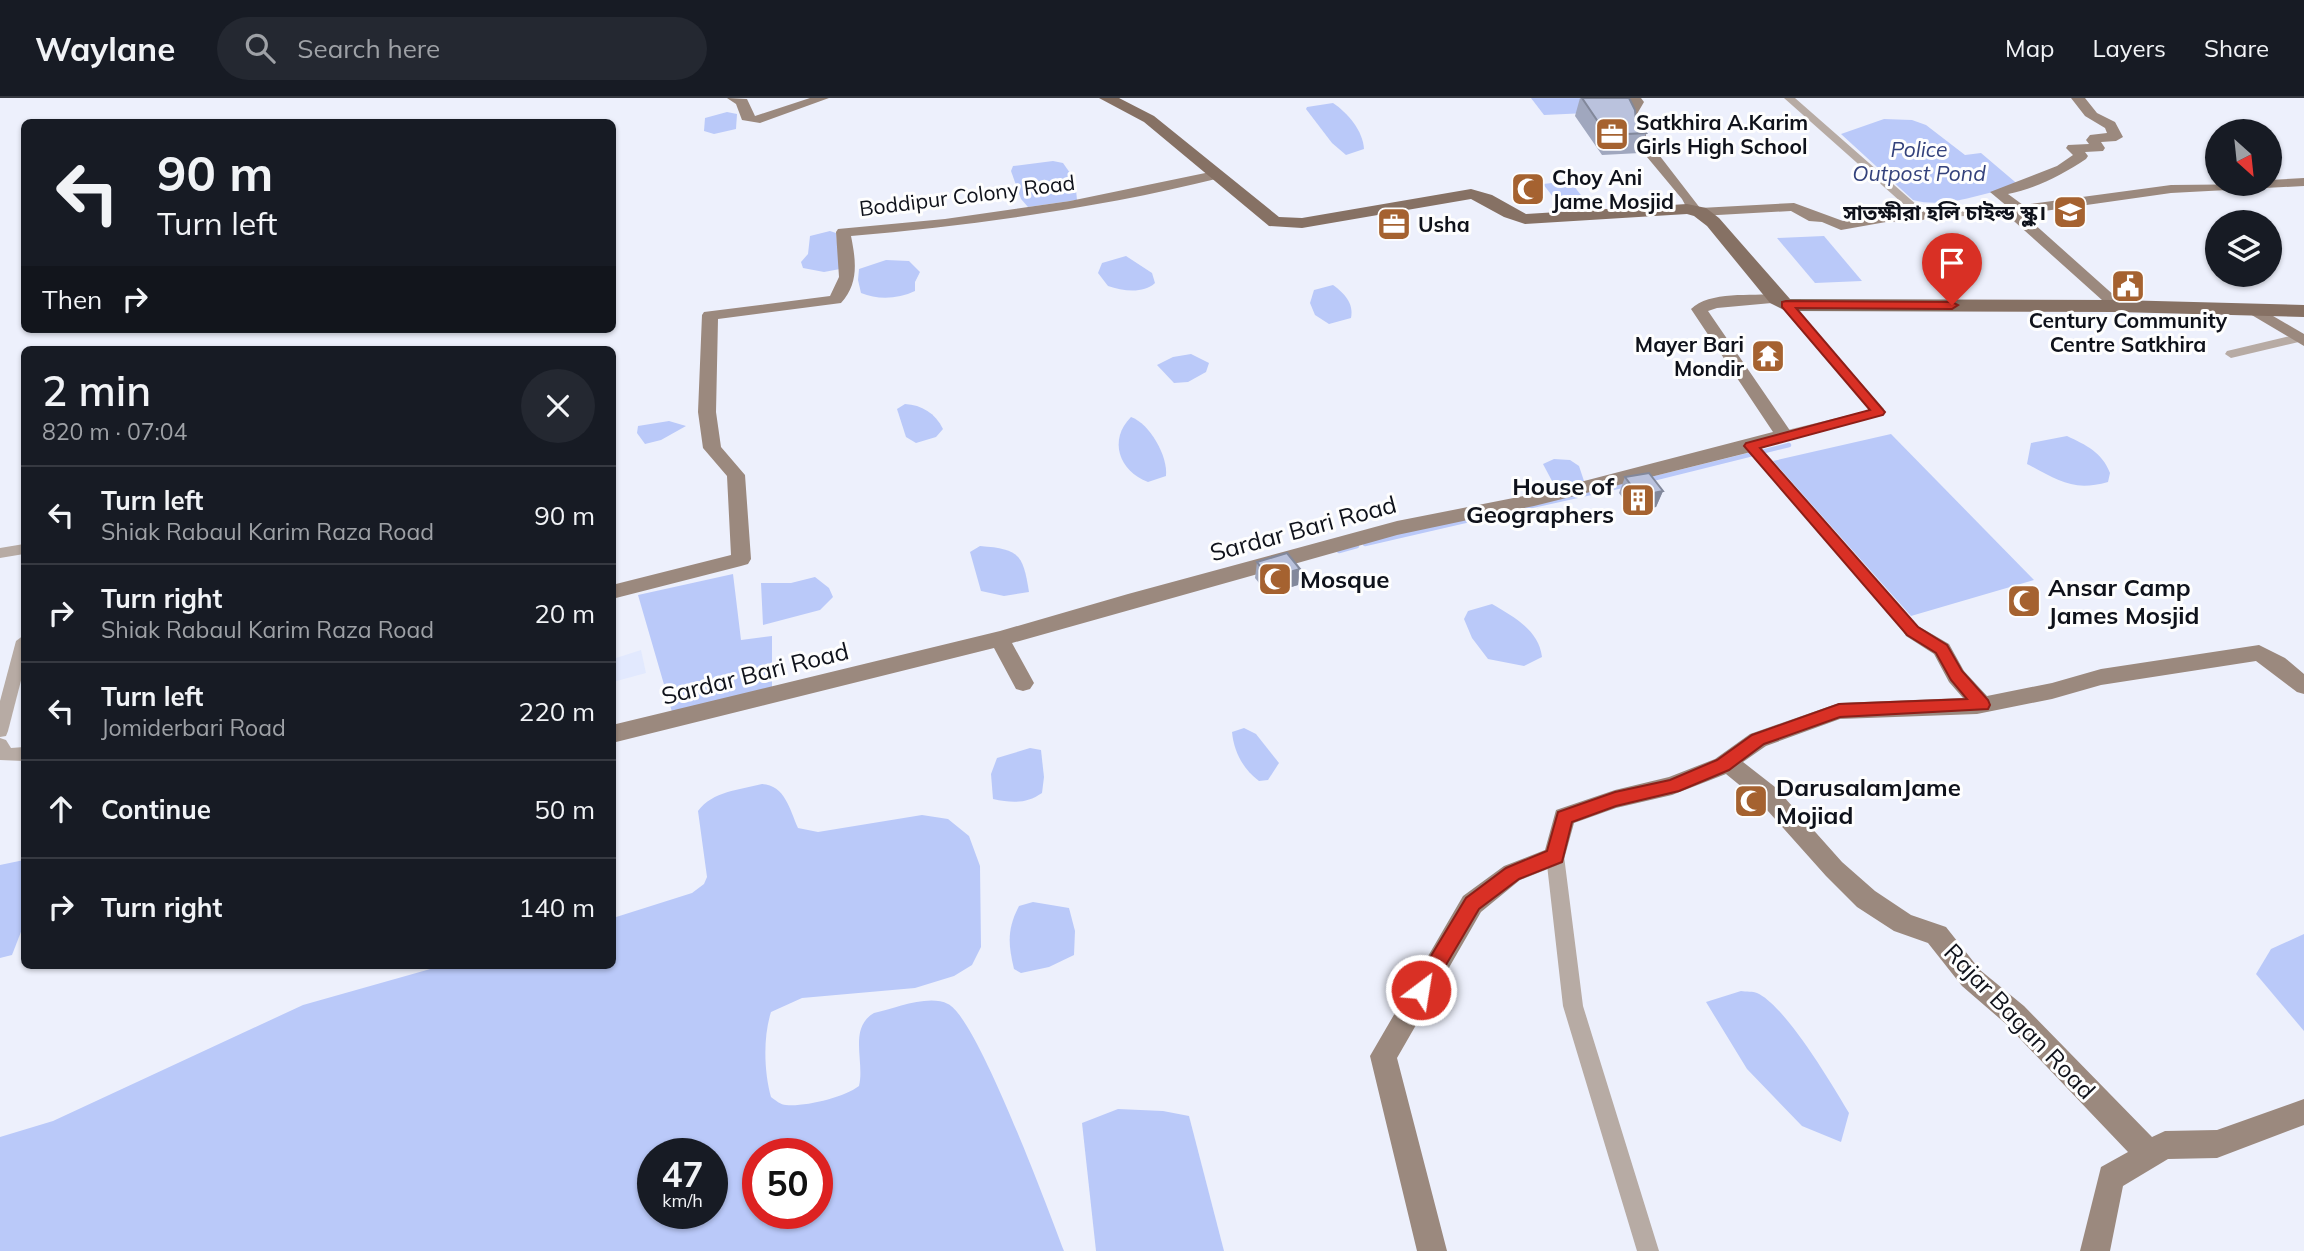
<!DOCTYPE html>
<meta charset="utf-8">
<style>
:root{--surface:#171b24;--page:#242831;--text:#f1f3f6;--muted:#9ea1a6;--line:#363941}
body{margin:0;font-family:Mulish,"Noto Sans Bengali",sans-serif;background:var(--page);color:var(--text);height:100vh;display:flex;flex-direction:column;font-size:26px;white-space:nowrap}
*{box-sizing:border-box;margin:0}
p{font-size:23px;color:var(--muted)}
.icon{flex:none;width:38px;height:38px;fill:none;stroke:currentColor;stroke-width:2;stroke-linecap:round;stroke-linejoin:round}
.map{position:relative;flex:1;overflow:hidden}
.sheet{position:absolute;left:21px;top:248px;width:595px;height:623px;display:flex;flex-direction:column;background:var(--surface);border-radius:10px;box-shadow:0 2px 5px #0004}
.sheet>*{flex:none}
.banner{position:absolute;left:21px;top:21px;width:595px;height:214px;border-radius:10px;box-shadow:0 2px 5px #0004;background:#171b24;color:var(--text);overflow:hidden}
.needle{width:46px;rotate:153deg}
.buttons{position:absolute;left:2205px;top:21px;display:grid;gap:14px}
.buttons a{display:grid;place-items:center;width:77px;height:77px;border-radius:50%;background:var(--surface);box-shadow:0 2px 5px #0004;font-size:35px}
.speed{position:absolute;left:637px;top:1040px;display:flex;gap:14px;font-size:35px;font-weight:700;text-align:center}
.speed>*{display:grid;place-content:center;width:91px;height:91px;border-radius:50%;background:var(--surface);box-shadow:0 2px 5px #0004;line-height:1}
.speed small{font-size:18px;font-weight:400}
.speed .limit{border:10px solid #d22;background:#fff;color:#111}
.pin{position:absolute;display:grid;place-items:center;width:60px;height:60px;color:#fff;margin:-72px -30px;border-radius:50% 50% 50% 0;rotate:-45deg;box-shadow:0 0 7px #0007}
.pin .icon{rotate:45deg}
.me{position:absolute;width:77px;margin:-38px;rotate:31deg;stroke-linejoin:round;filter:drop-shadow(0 0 5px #0008)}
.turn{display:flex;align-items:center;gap:24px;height:147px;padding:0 21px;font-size:32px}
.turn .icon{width:91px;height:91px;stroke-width:2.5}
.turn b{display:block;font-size:49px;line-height:60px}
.then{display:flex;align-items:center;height:66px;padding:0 21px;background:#0003;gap:14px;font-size:26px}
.round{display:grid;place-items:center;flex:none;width:74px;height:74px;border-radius:37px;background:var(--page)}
.headline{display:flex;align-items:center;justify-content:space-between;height:119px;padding:0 21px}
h1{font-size:42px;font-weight:600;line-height:52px}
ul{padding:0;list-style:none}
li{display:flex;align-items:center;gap:21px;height:98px;padding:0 21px;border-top:2px solid var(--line)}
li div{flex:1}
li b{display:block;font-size:26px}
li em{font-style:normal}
header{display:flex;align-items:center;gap:42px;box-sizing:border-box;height:98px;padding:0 35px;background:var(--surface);border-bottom:2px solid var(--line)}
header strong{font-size:33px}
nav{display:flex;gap:38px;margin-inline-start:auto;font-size:24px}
.search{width:490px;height:63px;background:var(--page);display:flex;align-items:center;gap:18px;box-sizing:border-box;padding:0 24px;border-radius:38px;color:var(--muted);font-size:26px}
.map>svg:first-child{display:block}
</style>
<header>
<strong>Waylane</strong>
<div class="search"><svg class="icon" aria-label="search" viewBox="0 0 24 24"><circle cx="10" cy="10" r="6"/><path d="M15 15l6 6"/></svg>Search here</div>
<nav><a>Map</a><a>Layers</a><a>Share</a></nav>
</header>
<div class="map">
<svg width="2304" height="1153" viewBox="0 0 2304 1153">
<rect width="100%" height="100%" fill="#edf0fc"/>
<polygon fill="#e2e9fe" points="641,552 646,575 613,584 613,561"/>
<g fill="#bac9f9" fill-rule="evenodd">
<polygon points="1531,0 1630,0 1587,15 1544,17"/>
<path d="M1333,5C1348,15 1363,33 1364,51L1346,57L1332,45L1306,11L1307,9Z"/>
<polygon points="727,14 737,16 736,31 714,36 704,33 705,20"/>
<path d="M1884,21L1912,22L1926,27L1965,57L1981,55L2021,89C1986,92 1949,112 1913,102L1841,36Z"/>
<polygon points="1053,63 1063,65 1075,82 1077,102 1028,109 1021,101 1011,73 1013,68"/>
<polygon points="1570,83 1584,101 1557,104 1543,86"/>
<polygon points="830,133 836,135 840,171 824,174 803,170 801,164 808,156 810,138"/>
<polygon points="1824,138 1862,183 1815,185 1777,140"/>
<path d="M1126,158L1152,175L1155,185C1143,196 1123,193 1108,188L1098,175L1102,165Z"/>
<path d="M886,162L909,163L920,174L915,184V193C898,201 878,202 861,195L858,182L859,171Z"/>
<path d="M1333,187C1344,195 1354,205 1351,220L1329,226L1315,217L1310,205L1314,192Z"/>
<polygon points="1191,256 1209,265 1206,274 1188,284 1174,285 1157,267 1173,259"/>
<path d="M905,306C922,307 935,315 943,331L936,339L916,345L906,339L897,311Z"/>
<path d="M1131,319C1150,326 1168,358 1166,378L1148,384C1119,373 1108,342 1131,319Z"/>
<polygon points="669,323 686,328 661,342 645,346 637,335 638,328"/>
<polygon points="1891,336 2034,482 1911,518 1773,363"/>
<path d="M2067,338C2086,347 2102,354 2110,375L2108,384C2072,394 2058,382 2027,366L2031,345Z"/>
<polygon points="1554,361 1570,362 1579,368 1584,383 1575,387 1552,383 1543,366"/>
<path d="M980,448C1019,451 1023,456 1029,494L1004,498L981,493L970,454Z"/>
<polygon points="733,476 741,542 772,538 772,589 672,614 638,497"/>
<polygon points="815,479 829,490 833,499 820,512 763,527 761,485 791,485"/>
<path d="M1492,506C1514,519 1539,532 1542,559L1524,568L1488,561L1472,540L1464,521L1468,513Z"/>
<path d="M1244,630L1256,636L1279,665L1268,682L1259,683C1243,671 1234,654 1232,634Z"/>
<path d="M1030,650L1041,652L1044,679L1042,695C1026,706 1012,705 993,701L991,676L997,660Z"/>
<path d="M762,686C785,687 790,712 798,730L818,734L922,717L948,721L969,738L980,768L981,849L972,867L954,878L915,890L802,900L771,914C763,939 764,974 771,999C775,1002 781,1007 786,1007C805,1009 845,999 859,988C865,964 848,930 874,915C894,911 928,896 948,906C977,919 1049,1114 1064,1153H0V1039L53,1023L303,907L441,868H612L613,820L692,795L704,786L707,779L698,713C713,693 739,692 762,686ZM653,1055H712V1115H653ZM758,1055H817V1115H758Z"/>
<polygon points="24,762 24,826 12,857 0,860 0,767"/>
<path d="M1033,804L1069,810L1075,833L1074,857L1049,869L1021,875L1014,871C1008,846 1007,831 1019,808Z"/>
<polygon points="2304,836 2304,933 2256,876 2271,851"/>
<path d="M1741,893C1746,894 1753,893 1757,895C1785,907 1833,988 1849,1015L1841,1044L1802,1028L1747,971L1706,904Z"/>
<polygon points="1118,1011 1163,1013 1189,1018 1224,1153 1096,1153 1082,1025"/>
</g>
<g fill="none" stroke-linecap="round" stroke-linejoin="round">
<polyline stroke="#bac9f9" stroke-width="3.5" points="2234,87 2253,86"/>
<g stroke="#bac9f9" stroke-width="4.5">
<polyline points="1648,382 1789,347"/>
<polyline points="1509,413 1626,387"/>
<polyline points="1365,446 1469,422"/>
<polyline points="1339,453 1357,448"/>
</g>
<g fill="#b7aba4" fill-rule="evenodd">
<polygon points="1784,0 1795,0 1926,115 2011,110 2016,113 2011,116 1919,120"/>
<polygon points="1786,203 1790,204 1884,311 1884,317 1784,341 1779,340 1779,334 1870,312 1782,210 1782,204"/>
<polygon points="2299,236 2303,237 2303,243 2231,260 2225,256 2227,253"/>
<polygon points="1751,344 1756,345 1918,529 1921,533 1918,537 1908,537 1746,351 1746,345"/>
<polygon points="24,446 24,456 0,460 0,450"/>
<polygon points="24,537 24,571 8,633 6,638 0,639 0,603 16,543"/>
<polygon points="0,640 6,642 11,650 24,649 24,663 0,662"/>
<polygon points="1555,750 1561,753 1564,758 1583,908 1659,1153 1637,1153 1563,908 1546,758 1549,753"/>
</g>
<g fill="#9b897e" fill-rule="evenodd">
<polygon points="727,0 747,1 755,18 810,0 829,0 760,25 742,22 736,6"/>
<polygon points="1628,0 1641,0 1644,4 1637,16 1646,31 1646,40 1700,110 1794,105 1843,123 1884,116 1923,114 1930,118 1923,122 1886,124 1841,132 1822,124 1809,123 1791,113 1700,118 1690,116 1682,101 1632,41 1632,31 1623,16 1630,4"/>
<path d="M2071,0H2085L2097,15L2115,24L2123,39L2116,43L2101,44L2105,50L2103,53L2085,54L2088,58L2086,61C2062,77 2037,90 2008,96L2023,107L2171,87L2270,86V82L2304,80V88L2171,95L2023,116L2126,208L2124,211H2112L2006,116L2004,113L2008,109L1990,94L2057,68L2073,57L2066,50L2068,47L2089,46L2086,42L2090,37L2107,35L2105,30L2085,18Z"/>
<path d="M1215,73L1222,77L1220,80C1099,110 975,127 851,138C856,163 859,185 841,205L718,221L716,314L721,349L745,377L751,461L748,466L741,468L612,501V487L731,457L727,378L703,350L698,314L702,217L704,214L830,198L839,179L836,134L838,131L945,121L1070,103Z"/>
<path d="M1777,196L1783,198L1785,201L1783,204L1717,210L1708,213L1793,337L1790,341L1751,354L1534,408L1397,437L1012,545L1034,585L1030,591L1023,593L1016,591L994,550L612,645V627L1000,533L1128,496L1397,423L1534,396L1773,334L1691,211C1709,193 1752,198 1777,196Z"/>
<polygon points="2256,208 2304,236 2304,248 2250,216 2248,213 2250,210"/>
<polygon points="1913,525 1949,546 1964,573 1987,598 2052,585 2101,571 2259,547 2285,560 2304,576 2304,596 2297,594 2256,563 2101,587 2052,601 1977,616 1840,621 1766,648 1743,664 1775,689 1842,764 1875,793 1911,817 1946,829 1980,872 2024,908 2152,1039 2165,1033 2217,1032 2304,1001 2304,1027 2217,1060 2168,1061 2123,1088 2110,1153 2080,1153 2101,1069 2128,1054 2006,926 1962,888 1928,845 1894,833 1857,809 1826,778 1759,703 1726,676 1672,697 1616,710 1574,725 1563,765 1520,782 1481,814 1397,960 1447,1153 1417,1153 1370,958 1463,798 1504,768 1545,752 1556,712 1615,692 1669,679 1715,661 1750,636 1839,605 1963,600 1949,584 1934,556 1906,538 1903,533 1906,528"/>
</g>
<polygon fill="#867164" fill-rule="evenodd" points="1099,0 1119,0 1154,18 1279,119 1302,120 1471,91 1492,97 1526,116 1687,106 1706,110 1719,120 1790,201 2118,202 2304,207 2304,219 2118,214 1786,213 1770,205 1707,128 1694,118 1687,116 1525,126 1504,119 1471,101 1302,130 1269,128 1144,24"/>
</g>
<g fill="#a0a7be">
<polygon points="1580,0 1629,0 1636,23 1646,35 1640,55 1602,57 1575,18"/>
<polygon points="1625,379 1663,393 1656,409 1633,414 1619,395"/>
<polygon points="1257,464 1300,471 1298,487 1268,496 1255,480"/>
</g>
<g fill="#82889b">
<polygon points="1663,393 1656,409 1633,414 1639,398"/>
<polygon points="1300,471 1298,487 1268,496 1269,480"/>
</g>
<g fill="#bac2dd" stroke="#82889b" stroke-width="2">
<polygon points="1582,0 1629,0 1635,12 1636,23 1646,35 1607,37"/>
<polygon points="1649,375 1663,393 1639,398 1625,379"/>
<polygon points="1287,455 1300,471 1269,480 1257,464"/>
</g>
<polygon fill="#d93025" stroke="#8d1f18" stroke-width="2" points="1786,203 1952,204 1958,207 1952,211 1796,210 1885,314 1883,317 1760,350 1918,529 1947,547 1962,573 1988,602 1990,607 1988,611 1840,619 1764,646 1729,672 1679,693 1616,708 1572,724 1562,764 1519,781 1479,811 1427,899 1421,901 1414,899 1411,892 1414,886 1466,800 1506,770 1547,753 1558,714 1615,694 1670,682 1717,662 1752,637 1839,606 1967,601 1951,582 1936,555 1907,537 1744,348 1746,345 1870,312 1782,209 1782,204"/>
<defs>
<g id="office-square" transform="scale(1.75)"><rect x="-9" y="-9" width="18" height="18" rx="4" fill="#a56230" stroke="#fefefe"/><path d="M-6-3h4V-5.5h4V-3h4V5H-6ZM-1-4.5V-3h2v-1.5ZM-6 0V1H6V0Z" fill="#fff"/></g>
<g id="mosque-square" transform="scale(1.75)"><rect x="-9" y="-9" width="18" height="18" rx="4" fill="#a56230" stroke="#fefefe"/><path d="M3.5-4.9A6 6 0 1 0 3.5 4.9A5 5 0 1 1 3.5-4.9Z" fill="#fff"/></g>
<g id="school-square" transform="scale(1.75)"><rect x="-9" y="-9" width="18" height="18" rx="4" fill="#a56230" stroke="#fefefe"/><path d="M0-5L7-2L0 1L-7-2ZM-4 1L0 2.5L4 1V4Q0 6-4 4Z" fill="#fff"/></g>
<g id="civic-square" transform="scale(1.75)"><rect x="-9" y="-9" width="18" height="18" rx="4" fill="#a56230" stroke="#fefefe"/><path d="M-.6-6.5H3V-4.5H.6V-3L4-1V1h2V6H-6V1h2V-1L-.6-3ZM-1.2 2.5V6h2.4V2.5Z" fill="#fff"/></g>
<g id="temple-square" transform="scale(1.75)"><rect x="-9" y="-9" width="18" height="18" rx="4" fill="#a56230" stroke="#fefefe"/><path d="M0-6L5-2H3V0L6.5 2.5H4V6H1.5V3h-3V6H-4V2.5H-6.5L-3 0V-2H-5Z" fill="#fff"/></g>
<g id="building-square" transform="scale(1.75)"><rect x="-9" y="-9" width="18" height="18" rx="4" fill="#a56230" stroke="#fefefe"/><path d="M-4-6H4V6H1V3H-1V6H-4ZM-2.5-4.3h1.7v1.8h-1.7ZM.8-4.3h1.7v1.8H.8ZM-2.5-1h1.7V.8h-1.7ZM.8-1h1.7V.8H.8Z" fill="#fff"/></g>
</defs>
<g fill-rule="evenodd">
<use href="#office-square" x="1612" y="36"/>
<use href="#mosque-square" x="1528" y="91"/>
<use href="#school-square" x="2070" y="114"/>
<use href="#office-square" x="1394" y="126"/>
<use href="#civic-square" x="2128" y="188"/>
<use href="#temple-square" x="1768" y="258"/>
<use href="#building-square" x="1638" y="402"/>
<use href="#mosque-square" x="1275" y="481"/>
<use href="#mosque-square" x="2024" y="503"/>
<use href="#mosque-square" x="1751" y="703"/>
</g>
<g text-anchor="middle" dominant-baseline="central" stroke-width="6" stroke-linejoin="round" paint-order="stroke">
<g font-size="21" font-weight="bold" fill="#0f121b" stroke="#fefefe" text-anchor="start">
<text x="1636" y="24">Satkhira A.Karim<tspan x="1636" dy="24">Girls High School</tspan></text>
<text x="1552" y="79">Choy Ani<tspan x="1552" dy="24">Jame Mosjid</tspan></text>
<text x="2046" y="114" text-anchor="end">সাতক্ষীরা হলি চাইল্ড স্কুল।</text>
<text x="1418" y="126">Usha</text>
<text x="2128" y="222" text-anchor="middle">Century Community<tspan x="2128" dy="24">Centre Satkhira</tspan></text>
<text x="1744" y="246" text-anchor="end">Mayer Bari<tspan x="1744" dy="24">Mondir</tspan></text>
</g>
<g font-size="21" font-style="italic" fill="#34427c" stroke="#fefefe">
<text x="1919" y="51">Police<tspan x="1919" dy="24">Outpost Pond</tspan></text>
</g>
<g font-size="21" fill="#0f121b" stroke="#fefefe">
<text transform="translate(967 97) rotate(-7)">Boddipur Colony Road</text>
</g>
<g font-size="24" font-weight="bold" fill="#0f121b" stroke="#fefefe" text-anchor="start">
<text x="1614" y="388" text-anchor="end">House of<tspan x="1614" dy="28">Geographers</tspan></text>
<text x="1300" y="481">Mosque</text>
<text x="2048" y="489">Ansar Camp<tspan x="2048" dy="28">James Mosjid</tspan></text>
<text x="1776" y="689">DarusalamJame<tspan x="1776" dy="28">Mojiad</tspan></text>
</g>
<g font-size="24" fill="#0f121b" stroke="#fefefe">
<text transform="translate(1303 430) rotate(-15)">Sardar Bari Road</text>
<text transform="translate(755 575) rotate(-14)">Sardar Bari Road</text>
<text transform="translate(2020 923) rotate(46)">Rajar Bagan Road</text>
</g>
</g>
</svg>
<div class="buttons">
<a><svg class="needle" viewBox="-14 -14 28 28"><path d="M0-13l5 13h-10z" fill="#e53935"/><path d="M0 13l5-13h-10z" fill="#9ea1a6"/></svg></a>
<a><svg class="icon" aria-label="layers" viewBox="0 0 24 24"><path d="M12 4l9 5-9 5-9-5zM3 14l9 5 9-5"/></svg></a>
</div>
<div class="speed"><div>47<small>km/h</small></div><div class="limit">50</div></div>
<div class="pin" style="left:1952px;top:207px;background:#d93025"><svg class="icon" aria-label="arrive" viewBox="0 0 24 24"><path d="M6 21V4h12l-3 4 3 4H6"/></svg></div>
<svg class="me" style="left:1421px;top:892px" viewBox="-20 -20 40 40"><circle r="17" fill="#d93025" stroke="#fff" stroke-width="3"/><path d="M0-11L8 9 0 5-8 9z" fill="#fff"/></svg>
<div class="banner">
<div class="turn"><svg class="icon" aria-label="left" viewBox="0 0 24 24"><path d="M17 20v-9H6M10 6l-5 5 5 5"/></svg><div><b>90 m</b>Turn left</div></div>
<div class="then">Then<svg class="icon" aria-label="right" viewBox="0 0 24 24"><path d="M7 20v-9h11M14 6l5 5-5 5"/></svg></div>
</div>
<section class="sheet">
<div class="headline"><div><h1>2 min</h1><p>820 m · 07:04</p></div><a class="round"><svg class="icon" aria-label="close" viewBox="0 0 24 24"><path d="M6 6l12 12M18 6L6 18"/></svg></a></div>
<ul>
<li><svg class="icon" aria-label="left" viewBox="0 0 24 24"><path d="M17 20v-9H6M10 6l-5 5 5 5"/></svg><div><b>Turn left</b><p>Shiak Rabaul Karim Raza Road</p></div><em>90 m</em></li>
<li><svg class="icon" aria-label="right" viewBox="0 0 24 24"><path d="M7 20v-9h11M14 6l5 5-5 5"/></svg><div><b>Turn right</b><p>Shiak Rabaul Karim Raza Road</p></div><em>20 m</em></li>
<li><svg class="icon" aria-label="left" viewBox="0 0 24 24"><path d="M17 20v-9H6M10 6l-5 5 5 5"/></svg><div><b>Turn left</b><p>Jomiderbari Road</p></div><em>220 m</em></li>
<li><svg class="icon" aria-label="ahead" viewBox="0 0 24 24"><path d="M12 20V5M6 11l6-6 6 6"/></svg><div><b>Continue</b></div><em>50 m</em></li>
<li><svg class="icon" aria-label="right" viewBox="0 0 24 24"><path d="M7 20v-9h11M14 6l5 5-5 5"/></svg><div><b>Turn right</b></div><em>140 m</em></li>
</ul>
</section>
</div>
